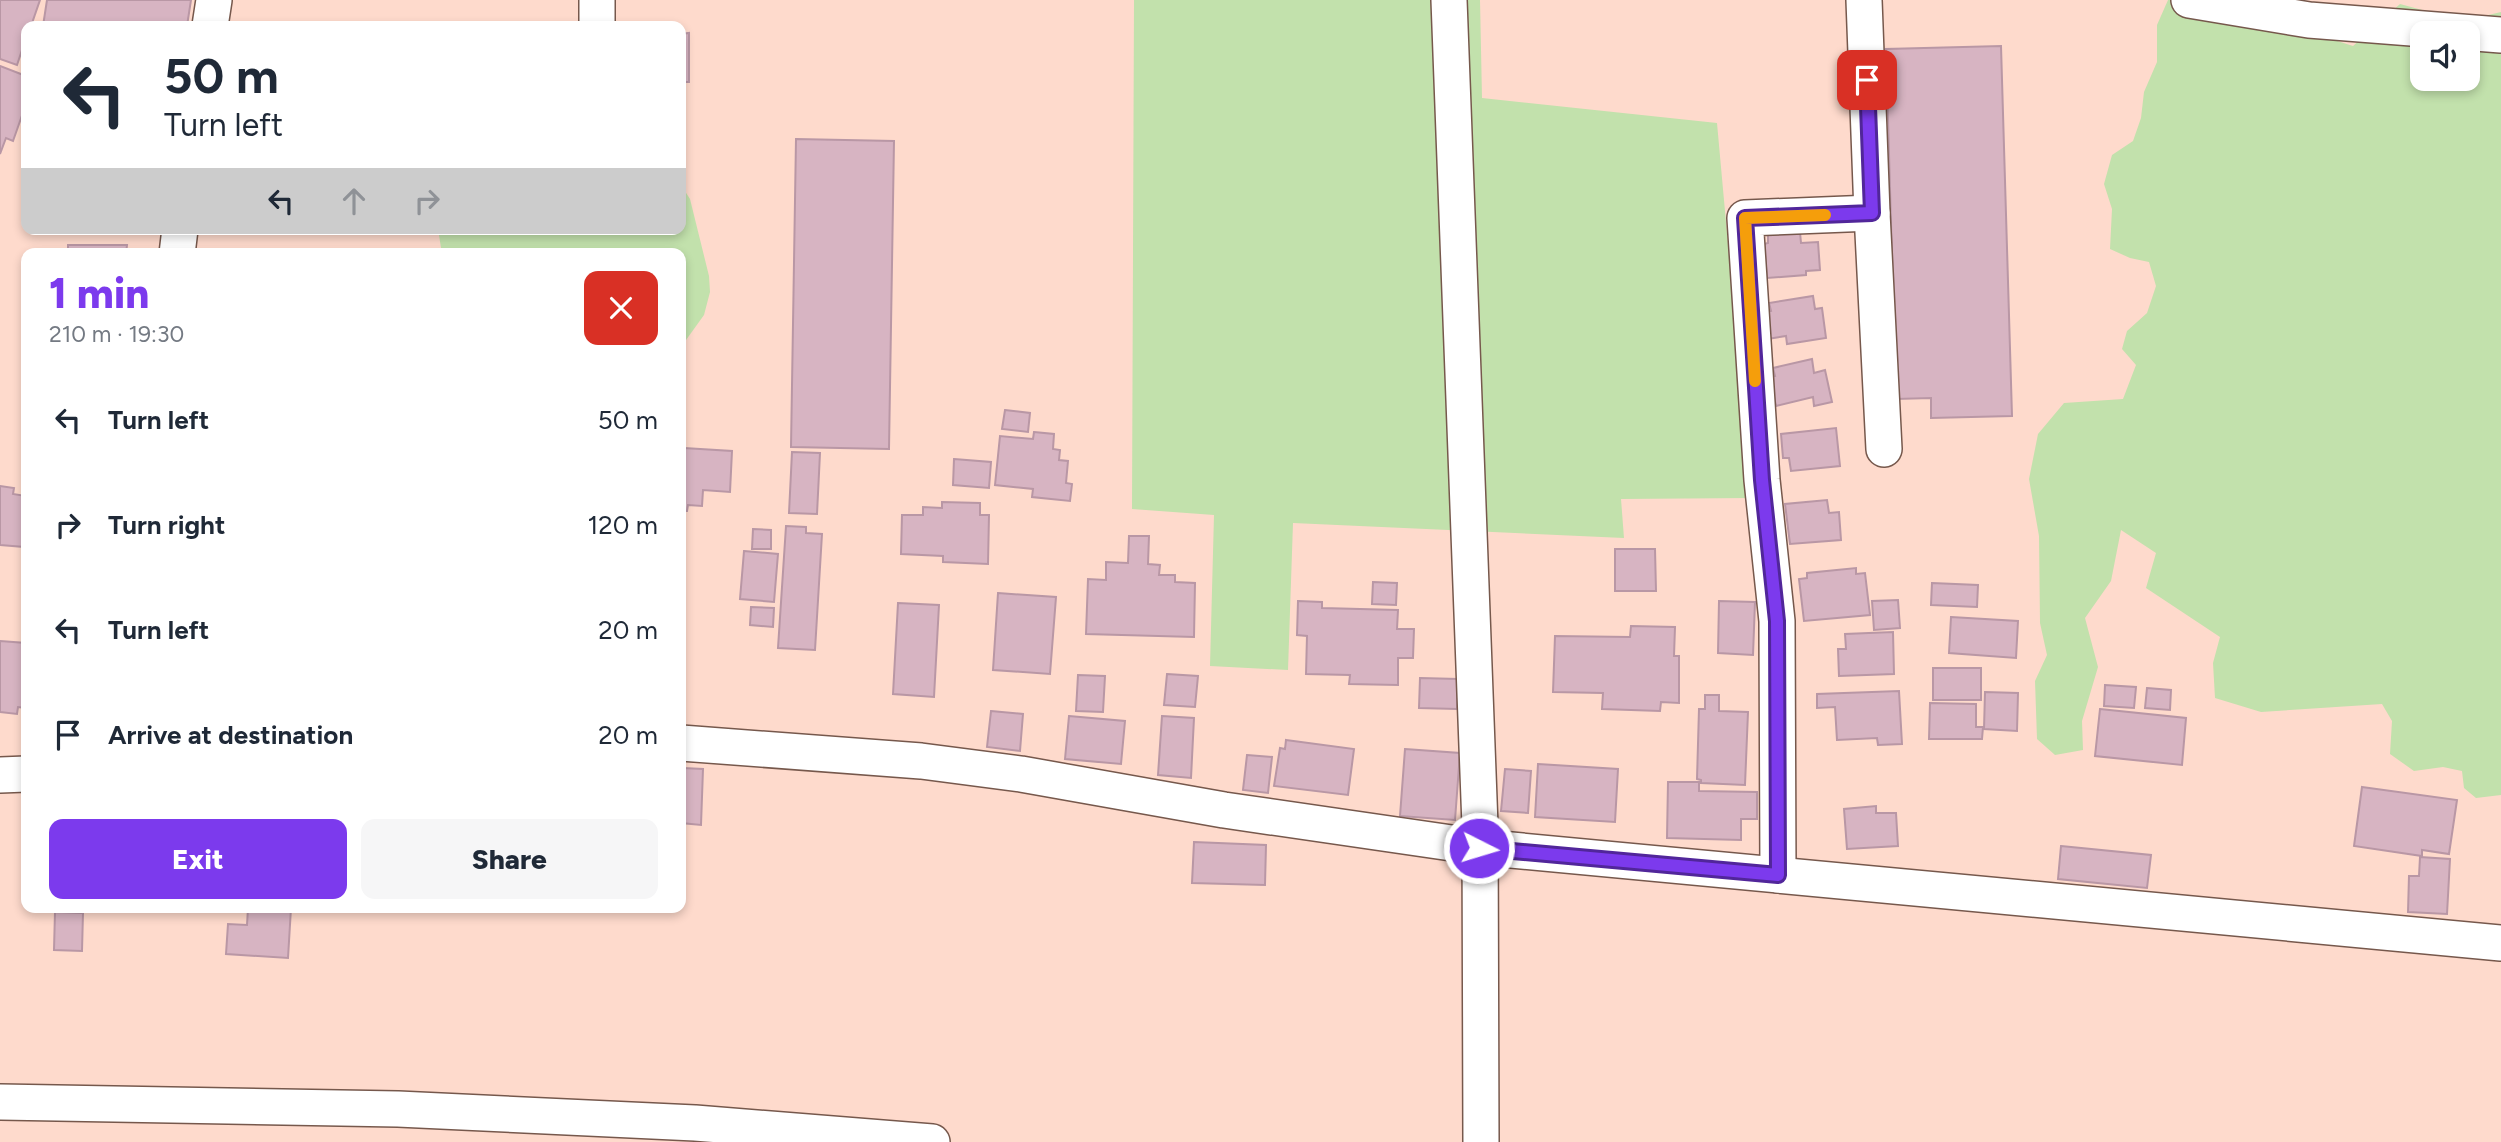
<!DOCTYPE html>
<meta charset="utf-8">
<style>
:root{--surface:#fff;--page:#f6f6f7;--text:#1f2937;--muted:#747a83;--accent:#7c3aed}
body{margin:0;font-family:Figtree,sans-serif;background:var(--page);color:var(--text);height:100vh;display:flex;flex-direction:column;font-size:26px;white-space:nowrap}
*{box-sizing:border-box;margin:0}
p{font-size:23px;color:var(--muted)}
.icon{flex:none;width:38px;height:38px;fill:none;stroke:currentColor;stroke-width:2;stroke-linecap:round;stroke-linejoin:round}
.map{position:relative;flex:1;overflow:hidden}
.side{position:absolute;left:21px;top:248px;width:665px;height:665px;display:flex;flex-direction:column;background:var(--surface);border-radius:14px;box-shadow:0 4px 10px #0003}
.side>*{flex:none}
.hud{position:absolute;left:21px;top:21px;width:665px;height:214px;border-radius:14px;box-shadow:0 4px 10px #0003;background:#fff;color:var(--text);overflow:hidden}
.controls{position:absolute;left:2410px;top:21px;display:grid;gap:14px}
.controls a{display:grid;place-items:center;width:70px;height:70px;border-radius:14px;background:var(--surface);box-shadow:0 4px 10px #0003;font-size:35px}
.pin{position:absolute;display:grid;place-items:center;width:60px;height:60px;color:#fff;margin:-30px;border-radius:14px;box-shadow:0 4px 10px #0006}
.me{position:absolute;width:77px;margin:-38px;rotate:95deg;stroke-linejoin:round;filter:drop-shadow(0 0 5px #0008)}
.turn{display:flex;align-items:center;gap:24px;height:147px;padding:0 28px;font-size:32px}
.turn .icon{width:91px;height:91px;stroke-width:2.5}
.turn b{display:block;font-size:49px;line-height:60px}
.lanes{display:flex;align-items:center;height:66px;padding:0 28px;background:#0003;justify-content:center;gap:35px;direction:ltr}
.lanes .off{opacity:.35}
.round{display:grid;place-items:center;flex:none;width:74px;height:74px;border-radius:14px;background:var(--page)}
.overview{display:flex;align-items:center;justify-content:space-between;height:119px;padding:0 28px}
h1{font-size:42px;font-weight:800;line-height:52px;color:var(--accent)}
.button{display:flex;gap:14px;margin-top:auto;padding:14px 28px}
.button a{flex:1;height:80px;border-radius:14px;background:var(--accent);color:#fff;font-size:28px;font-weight:800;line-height:80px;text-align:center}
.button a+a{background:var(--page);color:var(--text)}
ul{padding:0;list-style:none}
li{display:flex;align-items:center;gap:21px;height:105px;padding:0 28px}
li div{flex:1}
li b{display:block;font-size:26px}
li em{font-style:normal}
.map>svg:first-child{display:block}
</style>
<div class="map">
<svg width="2501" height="1142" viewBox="0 0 2501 1142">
<rect width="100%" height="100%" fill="#fedacc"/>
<g fill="#c2e1ac" fill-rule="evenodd">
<polygon points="1134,0 1480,0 1482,98 1717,123 1751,498 1621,499 1624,538 1293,523 1288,670 1210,666 1214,515 1132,509"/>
<path d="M2168,0H2289L2303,30L2353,46L2400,4L2463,21L2501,12V795L2476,798L2464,788L2462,771L2443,767L2414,771L2390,754L2392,721L2382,704L2261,712L2215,698L2213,663L2220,637L2146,588L2156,553L2121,530L2111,581L2085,618L2098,667L2082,721L2083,750L2055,755L2037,739L2035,681L2047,655L2040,623L2039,536L2029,479L2038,434L2064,403L2123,399L2136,365L2122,349L2127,331L2147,313L2156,286L2149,262L2130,258L2110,249L2112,209L2104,184L2112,155L2133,141L2141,118L2144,92L2157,62V25ZM2422,33H2468V79H2422Z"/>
<polygon points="681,185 690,199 709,276 710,292 704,315 681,347 681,254 442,254 438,229 681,229"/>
</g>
<g fill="#d7b4c2" stroke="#b997a5" stroke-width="2">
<polygon points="0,0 40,0 31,26 26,26 26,38 17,65 0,59"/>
<polygon points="47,0 191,0 187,26 43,26"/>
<polygon points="689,33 689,82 681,82 681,34"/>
<polygon points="2001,46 2012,416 1931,418 1931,398 1896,399 1886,49"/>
<polygon points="0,66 26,76 26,104 13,141 6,138 0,154"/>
<polygon points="796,139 894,141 889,449 791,447"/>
<polygon points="1800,232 1801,243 1818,242 1820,270 1806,271 1806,275 1767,278 1764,244 1768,243 1768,234"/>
<polygon points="68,245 127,245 126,254 68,254"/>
<polygon points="1813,296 1815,309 1822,308 1826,338 1787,344 1786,336 1767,339 1763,312 1771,311 1769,303"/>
<polygon points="1812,359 1814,373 1825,370 1832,402 1814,406 1813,397 1776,406 1770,377 1775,376 1773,368"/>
<polygon points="1005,410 1030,413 1028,432 1002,429"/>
<polygon points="1836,428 1840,466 1791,471 1789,458 1783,458 1781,434"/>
<polygon points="1034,432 1054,434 1053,449 1060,450 1059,460 1068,461 1066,483 1072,484 1070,501 1032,497 1033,489 995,485 1000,436 1033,439"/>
<polygon points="684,448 732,451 730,492 703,490 702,506 688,505 687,511 681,511 681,454 683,454"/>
<polygon points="792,452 820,453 817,514 789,513"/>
<polygon points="954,459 991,462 989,488 953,485"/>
<polygon points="0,486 14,488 13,494 26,496 26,560 23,560 24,547 0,545"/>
<polygon points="1827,500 1829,513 1839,512 1841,540 1790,544 1785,504"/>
<polygon points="942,502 980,503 980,515 989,515 988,564 943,562 943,556 901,554 902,515 923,515 923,507 942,508"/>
<polygon points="786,526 806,527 806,533 822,534 815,650 778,648"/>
<polygon points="753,529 771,530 771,549 752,549"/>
<polygon points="1129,536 1149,536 1148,564 1160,565 1159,575 1175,575 1175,582 1195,583 1194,637 1086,634 1088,579 1106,580 1106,562 1128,563"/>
<polygon points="1615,549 1655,549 1656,591 1615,591"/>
<polygon points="744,551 778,554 774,602 740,599"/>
<polygon points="1856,568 1856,574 1865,573 1870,615 1804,621 1799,579 1807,578 1807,573"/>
<polygon points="1373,582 1397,583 1396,605 1372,604"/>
<polygon points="1932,583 1978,585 1977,607 1931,605"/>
<polygon points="998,593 1056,597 1050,674 993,670"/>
<polygon points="1898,600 1900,628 1874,630 1872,601"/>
<polygon points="1298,601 1322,602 1322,608 1398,610 1397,629 1414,629 1413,658 1398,658 1398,685 1349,684 1350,675 1306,674 1307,636 1297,635"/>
<polygon points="1719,601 1755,602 1753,655 1718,653"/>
<polygon points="898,603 939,605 934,697 893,694"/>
<polygon points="751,607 774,608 773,627 750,625"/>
<polygon points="1951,617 2018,621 2016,658 1949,653"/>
<polygon points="1631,626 1675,627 1674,656 1679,656 1679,703 1661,702 1660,711 1602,709 1603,693 1553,692 1555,636 1630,637"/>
<polygon points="1893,632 1894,674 1839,676 1838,649 1846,649 1845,634"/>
<polygon points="0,641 26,643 26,708 18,707 17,714 0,712"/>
<rect x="1933" y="668" width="48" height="32"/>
<polygon points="1167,674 1198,676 1195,707 1164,705"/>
<polygon points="1078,675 1105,676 1103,712 1076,711"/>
<polygon points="1420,678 1458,679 1457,709 1419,708"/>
<polygon points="2105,685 2136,687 2134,708 2104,706"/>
<polygon points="2147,688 2171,690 2170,710 2145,708"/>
<polygon points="1899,691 1902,744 1878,745 1877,738 1837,740 1835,707 1817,708 1817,694"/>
<polygon points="1985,692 2018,693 2017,731 1984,729"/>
<polygon points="1705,695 1719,695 1719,711 1748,712 1745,785 1701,783 1701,780 1697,779 1699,709 1705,709"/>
<polygon points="1930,703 1976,704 1976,727 1983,727 1982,739 1929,739"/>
<polygon points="2100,709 2186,718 2182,765 2095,756"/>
<polygon points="991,711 1023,714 1020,751 987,747"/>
<polygon points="1069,716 1125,721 1121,764 1065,759"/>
<polygon points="1162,716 1194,718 1191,778 1158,775"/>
<polygon points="1286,740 1354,749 1348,795 1274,786 1280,748 1285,749"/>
<polygon points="1405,749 1460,753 1455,820 1400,816"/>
<polygon points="1247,755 1272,757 1268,793 1243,790"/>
<polygon points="1538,764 1618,769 1615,822 1535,817"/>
<polygon points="683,768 703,769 701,825 681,823 681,778 683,778"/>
<polygon points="1505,769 1531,771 1528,813 1501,811"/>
<polygon points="1668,782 1699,782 1699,791 1757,792 1757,819 1741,819 1741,840 1667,838"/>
<polygon points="2362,787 2457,800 2449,854 2422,850 2422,856 2354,846"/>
<polygon points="1876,806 1876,813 1896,813 1898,846 1847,849 1844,809"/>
<polygon points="1194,842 1266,845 1265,885 1192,883"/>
<polygon points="2061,846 2151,855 2147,888 2058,879"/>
<polygon points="2420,857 2450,859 2447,914 2408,912 2409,876 2419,876"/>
<polygon points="248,908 291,908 288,958 226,954 228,924 247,925"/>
<polygon points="55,912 83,913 82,951 54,950"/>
</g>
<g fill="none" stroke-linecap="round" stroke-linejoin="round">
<g stroke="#76584c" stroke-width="38">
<g id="minor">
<polyline points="597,0 597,26"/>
<polyline points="1449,0 1480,826 1481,1142"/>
<polyline points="1864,0 1872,213 1884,449"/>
<polyline points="2189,0 2309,20 2501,35"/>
<polyline points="210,26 214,0"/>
<polyline points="177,254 180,229"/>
<polyline points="681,743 921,761 1021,774 1224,810 1479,847 2501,943"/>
<polyline points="0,775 26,774"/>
<polyline points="1778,875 1777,621 1762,480 1745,218 1872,213"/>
<polyline points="0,1102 398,1109 695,1123 932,1142"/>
</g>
</g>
<use href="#minor" stroke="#fff" stroke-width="35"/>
</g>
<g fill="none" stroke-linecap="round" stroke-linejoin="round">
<g stroke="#51269a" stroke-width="18">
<polyline id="route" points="1479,848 1778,875 1777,621 1762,480 1745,218 1872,213 1867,80"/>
</g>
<use href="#route" stroke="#7c3aed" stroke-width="12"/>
<polyline stroke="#f59e0b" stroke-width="12" points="1755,381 1745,218 1825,215"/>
</g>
</svg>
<div class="controls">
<a><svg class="icon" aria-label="sound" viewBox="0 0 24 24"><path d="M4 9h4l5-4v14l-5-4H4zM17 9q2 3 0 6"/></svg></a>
</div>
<div class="pin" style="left:1867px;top:80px;background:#d93025"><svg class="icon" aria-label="arrive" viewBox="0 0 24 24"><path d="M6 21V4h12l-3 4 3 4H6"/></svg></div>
<svg class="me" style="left:1479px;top:848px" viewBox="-20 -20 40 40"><circle r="17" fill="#7c3aed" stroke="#fff" stroke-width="3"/><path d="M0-11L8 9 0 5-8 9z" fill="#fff"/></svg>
<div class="hud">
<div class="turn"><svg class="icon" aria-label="left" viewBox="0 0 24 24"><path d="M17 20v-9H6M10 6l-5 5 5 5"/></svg><div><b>50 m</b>Turn left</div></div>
<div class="lanes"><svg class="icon" aria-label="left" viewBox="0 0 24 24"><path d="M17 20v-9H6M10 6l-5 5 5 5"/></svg><svg class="icon off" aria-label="ahead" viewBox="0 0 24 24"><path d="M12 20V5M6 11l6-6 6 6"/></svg><svg class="icon off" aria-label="right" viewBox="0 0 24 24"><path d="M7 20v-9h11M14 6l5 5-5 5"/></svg></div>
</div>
<section class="side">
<div class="overview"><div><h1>1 min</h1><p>210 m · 19:30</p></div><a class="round" style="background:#d93025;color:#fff"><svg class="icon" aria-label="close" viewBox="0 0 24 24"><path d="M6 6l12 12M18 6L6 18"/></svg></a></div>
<ul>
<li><svg class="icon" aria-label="left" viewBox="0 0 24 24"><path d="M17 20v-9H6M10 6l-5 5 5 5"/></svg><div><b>Turn left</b></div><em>50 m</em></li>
<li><svg class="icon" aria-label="right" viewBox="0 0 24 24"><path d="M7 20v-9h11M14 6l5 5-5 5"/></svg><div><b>Turn right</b></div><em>120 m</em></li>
<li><svg class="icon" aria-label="left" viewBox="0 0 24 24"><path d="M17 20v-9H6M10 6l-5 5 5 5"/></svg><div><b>Turn left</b></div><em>20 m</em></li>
<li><svg class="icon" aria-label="arrive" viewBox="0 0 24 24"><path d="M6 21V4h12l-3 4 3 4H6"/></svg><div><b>Arrive at destination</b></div><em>20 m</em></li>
</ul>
<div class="button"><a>Exit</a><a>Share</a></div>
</section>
</div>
